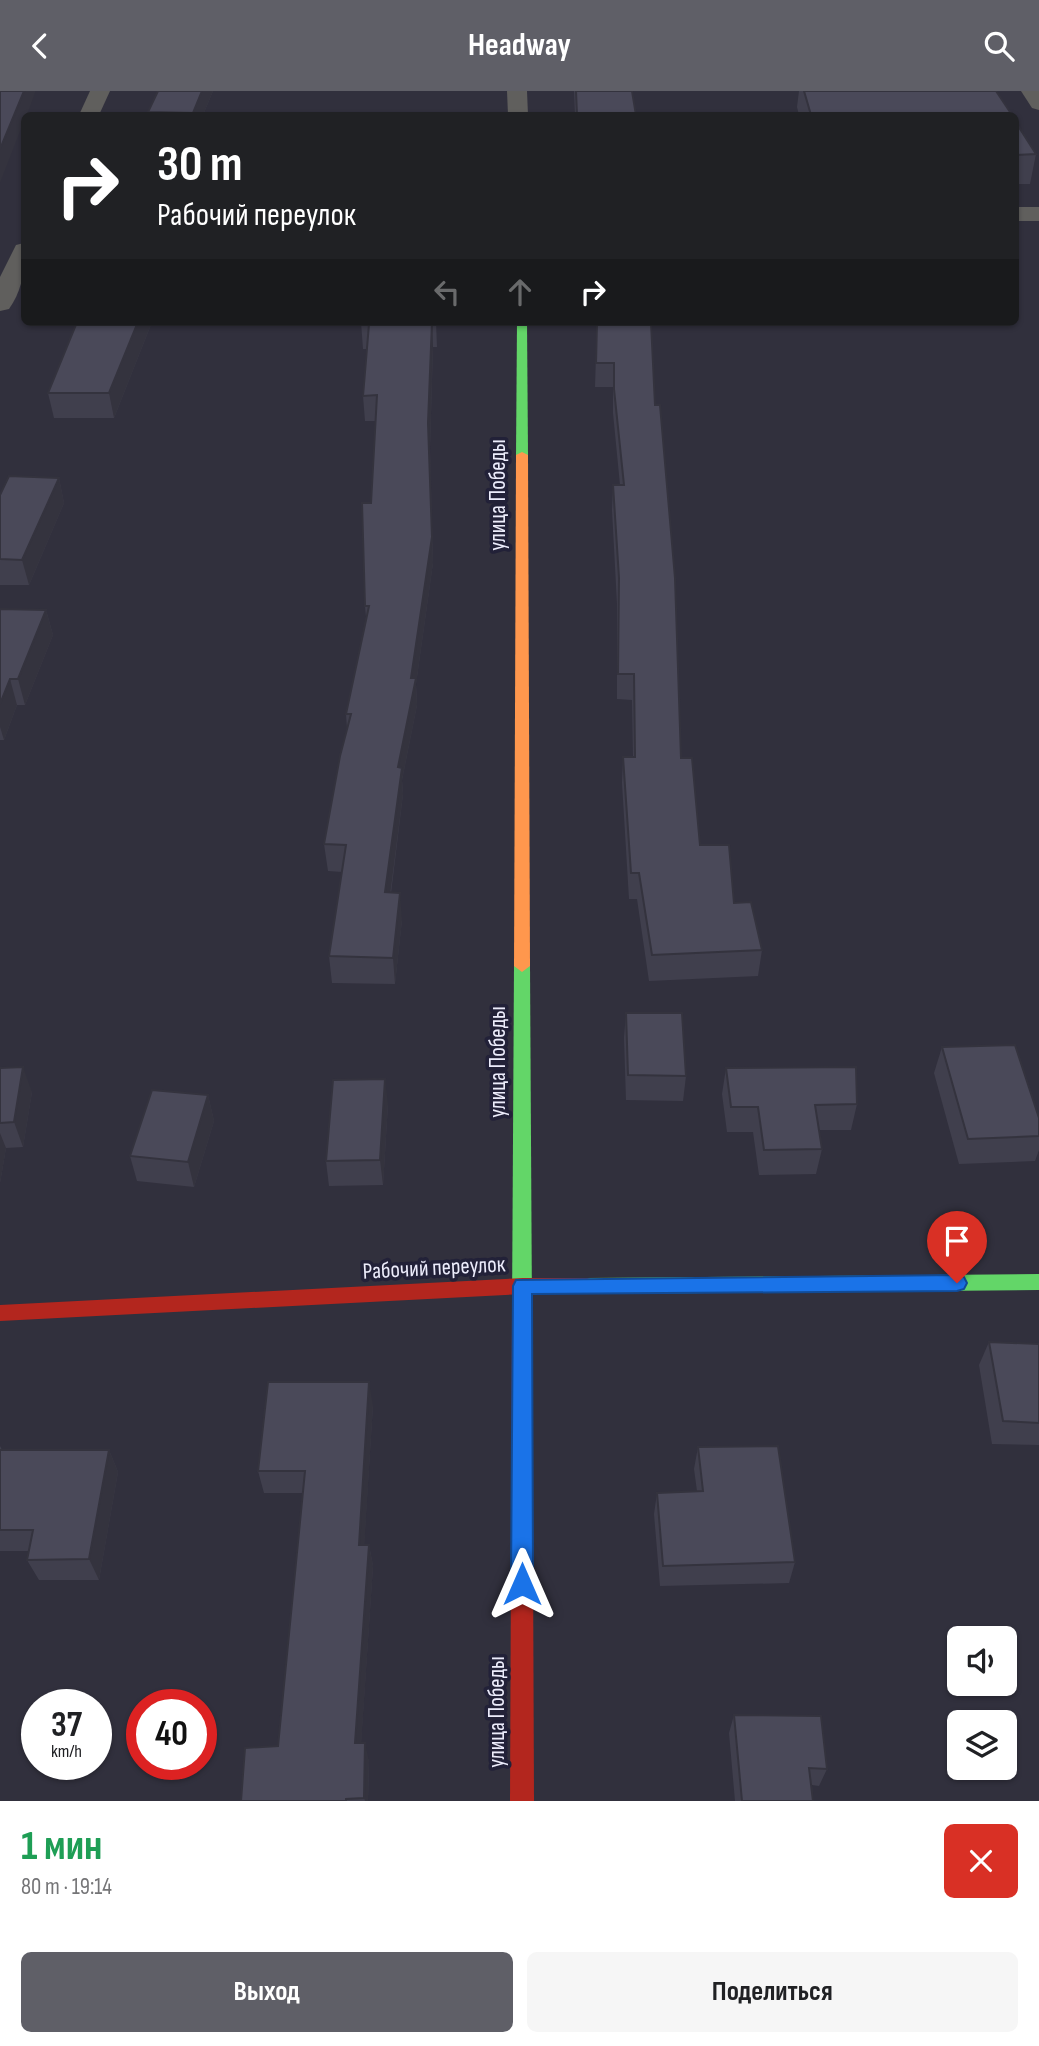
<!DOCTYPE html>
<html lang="ru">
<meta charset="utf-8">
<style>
:root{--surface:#fff;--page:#f6f6f6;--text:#202124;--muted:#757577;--accent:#5f5f67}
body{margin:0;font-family:"Sofia Sans Condensed",sans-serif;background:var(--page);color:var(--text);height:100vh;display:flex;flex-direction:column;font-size:26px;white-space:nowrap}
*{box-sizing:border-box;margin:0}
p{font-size:23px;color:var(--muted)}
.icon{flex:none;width:38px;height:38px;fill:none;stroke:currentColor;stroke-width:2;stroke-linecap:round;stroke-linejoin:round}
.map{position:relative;height:1710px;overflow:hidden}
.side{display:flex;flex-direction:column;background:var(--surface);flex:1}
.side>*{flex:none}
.guide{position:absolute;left:21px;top:21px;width:998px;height:214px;border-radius:10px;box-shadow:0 2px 5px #0004;background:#202124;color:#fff;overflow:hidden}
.tools{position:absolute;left:947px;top:1535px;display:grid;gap:14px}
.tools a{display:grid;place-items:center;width:70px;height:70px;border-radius:10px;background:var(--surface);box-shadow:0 2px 5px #0004;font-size:35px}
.speed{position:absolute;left:21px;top:1598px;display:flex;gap:14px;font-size:35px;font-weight:700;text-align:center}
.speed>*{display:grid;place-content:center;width:91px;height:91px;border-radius:50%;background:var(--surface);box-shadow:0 2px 5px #0004;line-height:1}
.speed small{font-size:18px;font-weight:400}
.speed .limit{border:10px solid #d22;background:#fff;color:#111}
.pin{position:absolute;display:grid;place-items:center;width:60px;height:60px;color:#fff;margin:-72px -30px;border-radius:50% 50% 50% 0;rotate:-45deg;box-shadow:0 0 7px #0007}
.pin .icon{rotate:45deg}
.me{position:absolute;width:77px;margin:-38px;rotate:0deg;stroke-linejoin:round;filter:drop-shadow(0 0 5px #0008)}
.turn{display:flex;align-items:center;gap:24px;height:147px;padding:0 21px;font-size:32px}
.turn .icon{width:91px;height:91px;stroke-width:2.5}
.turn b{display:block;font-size:49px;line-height:60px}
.lanes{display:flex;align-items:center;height:66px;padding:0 21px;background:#0003;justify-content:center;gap:35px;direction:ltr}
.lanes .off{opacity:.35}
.round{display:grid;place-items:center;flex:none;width:74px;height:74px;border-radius:10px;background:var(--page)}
.head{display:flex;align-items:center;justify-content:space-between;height:119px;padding:0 21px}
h1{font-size:42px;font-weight:700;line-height:52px;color:#1e9e55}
.button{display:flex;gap:14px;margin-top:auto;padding:14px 21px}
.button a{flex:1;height:80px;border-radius:10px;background:var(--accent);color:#fff;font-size:28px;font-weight:700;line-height:80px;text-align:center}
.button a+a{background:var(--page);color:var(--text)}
header{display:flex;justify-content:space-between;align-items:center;height:91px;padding:0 21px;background:var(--accent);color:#fff;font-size:32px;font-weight:700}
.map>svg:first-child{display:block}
</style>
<header><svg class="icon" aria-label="back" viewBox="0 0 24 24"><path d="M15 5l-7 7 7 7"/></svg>Headway<svg class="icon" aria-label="search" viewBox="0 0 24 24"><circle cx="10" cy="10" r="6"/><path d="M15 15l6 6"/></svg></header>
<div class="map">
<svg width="1039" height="1710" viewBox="0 0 1039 1710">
<rect width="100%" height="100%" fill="#31303d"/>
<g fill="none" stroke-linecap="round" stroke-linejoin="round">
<g fill="#605f5d" fill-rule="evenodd">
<polygon points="90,0 110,0 99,24 79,24"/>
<polygon points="507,0 527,0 528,24 508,24"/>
<polygon points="1021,0 1039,0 1039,19 1032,17"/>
<rect x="1015" y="116" width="24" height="14"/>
<path d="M24,152C26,176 23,198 9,218L0,220V186L16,154Z"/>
</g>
<g fill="#63d668" fill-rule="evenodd">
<polygon points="517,231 527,231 528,364 522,367 516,364"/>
<polygon points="522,869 530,875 532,1222 529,1228 522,1230 515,1228 512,1222 514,875"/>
<polygon points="1039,1183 1039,1199 587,1203 580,1201 578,1195 580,1189 587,1187"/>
</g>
<polygon fill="#ff974d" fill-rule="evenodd" points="522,361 528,364 530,875 522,881 514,875 516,364"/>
<g fill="#b3261e" fill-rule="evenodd">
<polygon points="523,1187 587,1187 594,1189 596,1195 594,1201 587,1203 523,1203 0,1230 0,1214"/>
<polygon points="522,1214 529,1216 532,1222 534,1710 510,1710 512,1222 515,1216"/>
</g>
</g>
<g fill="#403f4d">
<polygon points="158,0 213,0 203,24 148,24 148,21"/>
<polygon points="574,0 632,0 636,24 575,24"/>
<polygon points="799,0 804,0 1012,24 799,24 797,16"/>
<polygon points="1015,30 1036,63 1030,93 1015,93"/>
<polygon points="77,231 152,231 114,327 54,327 48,302"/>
<polygon points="361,231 436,231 437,256 433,256 430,357 433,472 416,593 417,614 402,689 403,703 391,802 402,829 395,893 332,892 329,865 342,781 328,780 324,753 347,638 346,623 366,526 365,515 376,330 365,330 363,305 367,258 363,258"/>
<polygon points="597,231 655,314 681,667 700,754 762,859 758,885 649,890 637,808 629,808 622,692 623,666 633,666 632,609 617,608 617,513 612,419 613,394 620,394 613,322 613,296 595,296"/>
<polygon points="59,387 64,412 29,494 0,494 0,404"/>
<polygon points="0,518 46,519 53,544 25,614 17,614 4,649 0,649"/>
<polygon points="626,922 686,985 683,1010 626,1009 624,947"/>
<polygon points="942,956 1039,1027 1039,1059 1035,1070 959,1073 934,982"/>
<polygon points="0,977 32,1001 23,1056 6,1057 0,1092"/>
<polygon points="726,977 857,1013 851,1039 819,1039 822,1058 816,1083 759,1084 753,1041 727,1041 722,1003"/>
<polygon points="208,1004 214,1030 194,1096 137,1090 130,1065"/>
<polygon points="388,1013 383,1094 329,1095 326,1070"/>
<polygon points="989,1251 1039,1253 1039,1354 992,1353 979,1274"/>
<polygon points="373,1314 364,1454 369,1454 373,1475 361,1652 369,1670 368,1710 241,1710 278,1655 303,1402 264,1402 258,1380"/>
<polygon points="0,1355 2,1359 109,1359 118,1381 99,1489 39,1489 27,1469 29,1460 0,1460"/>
<polygon points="698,1356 795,1471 789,1492 660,1495 654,1423 657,1402 697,1400 694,1378"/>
<polygon points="734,1624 827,1678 819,1695 812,1694 813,1710 735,1710 729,1642"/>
</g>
<g fill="#34333e">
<polygon points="24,0 35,0 35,2 27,24 24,24 24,30 0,92 0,58"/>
<polygon points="202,0 213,0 203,24 193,24 193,22"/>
<polygon points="138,231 152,231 114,327 109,302"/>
<polygon points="432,231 433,256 430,357 433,472 416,593 417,614 402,689 403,703 387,828 385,801 398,676 411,587"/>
<polygon points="59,387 64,412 29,494 22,469"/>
<polygon points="46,519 53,544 25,614 18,588"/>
<polygon points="10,588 17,614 4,649 0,636 0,613"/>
<polygon points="400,802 402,829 395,893 393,867"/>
<polygon points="23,976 32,1001 23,1056 14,1031"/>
<polygon points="385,988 388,1013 383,1094 380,1069"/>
<polygon points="208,1004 214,1030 194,1096 188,1071"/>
<polygon points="0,1042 6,1057 0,1092"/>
<polygon points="369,1291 373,1314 363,1475 359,1454"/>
<polygon points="109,1359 118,1381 99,1489 89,1468"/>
<polygon points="369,1454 373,1475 360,1670 355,1652"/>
<polygon points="365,1652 369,1670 368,1710 365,1710 364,1707"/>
</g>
<g fill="#4a4959" stroke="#34333e" stroke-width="2">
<polygon points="0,0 24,0 0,58"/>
<polygon points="158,0 202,0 193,22 148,21"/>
<polygon points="576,0 632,0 636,24 577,24"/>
<polygon points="804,0 996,0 1012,24 811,24"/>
<polygon points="1015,30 1036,63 1015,64"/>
<polygon points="77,231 138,231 109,302 48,302"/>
<polygon points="361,231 436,231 432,231 428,332 432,446 411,587 416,587 398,676 402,677 385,801 400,802 393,867 329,865 346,754 324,753 340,665 351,623 346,623 369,515 365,515 362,412 371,412 377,304 363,305 369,233 361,233"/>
<polygon points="597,231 651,231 655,314 660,314 675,487 681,667 692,667 700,754 729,754 734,812 751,811 762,859 652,864 639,782 631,782 623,666 635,666 634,583 618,583 619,487 613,394 624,394 614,298 614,272 596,272"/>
<polygon points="9,385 59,387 22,469 0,468 0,404"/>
<polygon points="0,518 46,519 18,588 10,588 0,613"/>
<polygon points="626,922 682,922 686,985 628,984"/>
<polygon points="1015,954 1039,1027 1039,1045 968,1048 942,956"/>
<polygon points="23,976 14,1031 0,1032 0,977"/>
<polygon points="856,976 857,1013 815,1014 822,1058 764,1059 758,1016 731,1016 726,977"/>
<polygon points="385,988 380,1069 326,1070 333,989"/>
<polygon points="152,999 208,1004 188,1071 130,1065"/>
<polygon points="989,1251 1039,1253 1039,1332 1003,1330"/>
<polygon points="268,1291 369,1291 359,1454 369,1454 355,1652 365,1652 364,1707 346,1708 346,1710 241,1710 245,1657 278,1655 305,1380 258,1380"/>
<polygon points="778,1355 795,1471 663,1475 657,1402 703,1400 698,1356"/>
<polygon points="0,1359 109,1359 89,1468 27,1469 33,1439 0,1439"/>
<polygon points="734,1624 821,1625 827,1678 809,1677 813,1710 742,1710"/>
</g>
<polygon fill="#1a73e8" stroke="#114b97" stroke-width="2" points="957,1184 964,1186 967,1192 964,1198 957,1200 532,1203 533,1493 530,1501 522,1504 514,1501 511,1493 513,1195 516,1189"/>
<g text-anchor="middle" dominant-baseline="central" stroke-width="7" stroke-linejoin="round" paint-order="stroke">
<g font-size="23" fill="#ececfb" stroke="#222138">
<text transform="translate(498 404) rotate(-90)">улица Победы</text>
<text transform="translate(498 971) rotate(-90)">улица Победы</text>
<text transform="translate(434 1177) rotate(-3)">Рабочий переулок</text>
<text transform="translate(497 1621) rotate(-90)">улица Победы</text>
</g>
</g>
</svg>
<div class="tools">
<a><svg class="icon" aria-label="sound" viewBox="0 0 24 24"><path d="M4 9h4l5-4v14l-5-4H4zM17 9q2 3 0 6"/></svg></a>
<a><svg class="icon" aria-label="layers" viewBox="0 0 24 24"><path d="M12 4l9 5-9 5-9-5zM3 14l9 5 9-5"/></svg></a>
</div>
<div class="speed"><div>37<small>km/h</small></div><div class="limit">40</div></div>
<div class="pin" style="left:957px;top:1192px;background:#d93025"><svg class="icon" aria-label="arrive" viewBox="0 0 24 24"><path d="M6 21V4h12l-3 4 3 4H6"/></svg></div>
<svg class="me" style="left:522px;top:1493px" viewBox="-20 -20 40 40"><path d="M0-17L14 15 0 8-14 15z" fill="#1a73e8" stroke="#fff" stroke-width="4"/></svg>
<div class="guide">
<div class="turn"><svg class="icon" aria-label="right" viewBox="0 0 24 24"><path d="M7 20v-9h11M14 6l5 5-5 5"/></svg><div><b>30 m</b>Рабочий переулок</div></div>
<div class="lanes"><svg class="icon off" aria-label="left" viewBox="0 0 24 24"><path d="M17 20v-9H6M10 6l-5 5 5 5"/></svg><svg class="icon off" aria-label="ahead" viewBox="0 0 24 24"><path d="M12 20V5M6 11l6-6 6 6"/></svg><svg class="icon" aria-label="right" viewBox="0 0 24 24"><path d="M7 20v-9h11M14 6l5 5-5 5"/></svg></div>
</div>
</div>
<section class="side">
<div class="head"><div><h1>1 мин</h1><p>80 m · 19:14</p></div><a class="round" style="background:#d93025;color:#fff"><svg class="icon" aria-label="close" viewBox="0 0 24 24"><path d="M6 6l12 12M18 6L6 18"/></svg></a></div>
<div class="button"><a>Выход</a><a>Поделиться</a></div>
</section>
